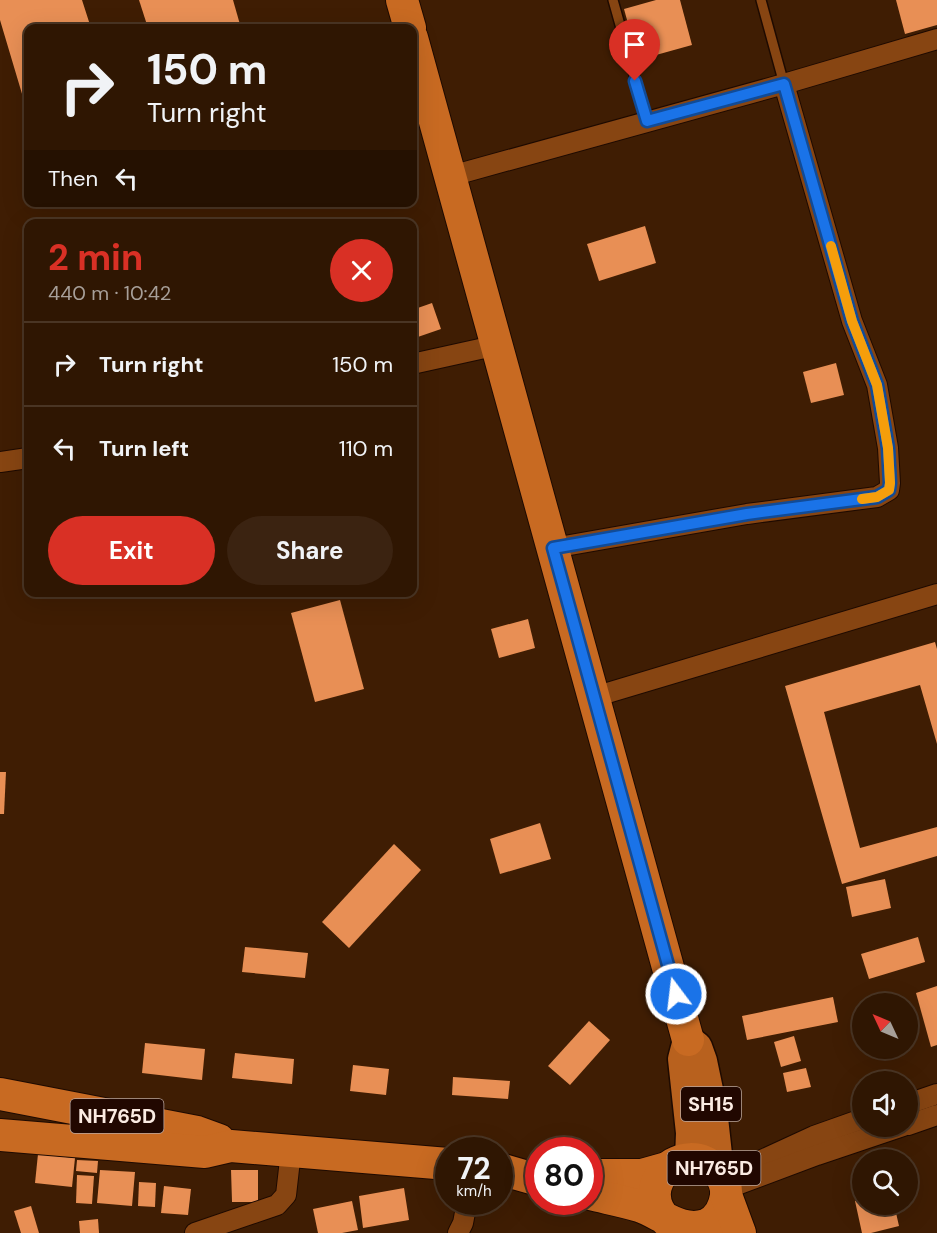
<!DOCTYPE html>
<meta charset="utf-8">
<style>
:root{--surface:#2f1602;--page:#3b2311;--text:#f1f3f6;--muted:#a79f99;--line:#4a3524;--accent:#d93025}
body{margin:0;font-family:"DM Sans",sans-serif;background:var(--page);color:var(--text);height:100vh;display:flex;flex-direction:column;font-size:22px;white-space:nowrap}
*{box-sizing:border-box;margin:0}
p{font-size:20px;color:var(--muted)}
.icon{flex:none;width:33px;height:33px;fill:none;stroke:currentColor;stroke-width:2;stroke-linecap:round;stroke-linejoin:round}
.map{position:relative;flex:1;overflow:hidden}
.panel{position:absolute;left:24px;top:219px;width:393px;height:378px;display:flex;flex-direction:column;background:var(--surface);border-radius:12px;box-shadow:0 6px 24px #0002,0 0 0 2px var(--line)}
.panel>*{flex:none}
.guide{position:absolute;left:24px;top:24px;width:393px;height:183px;border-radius:12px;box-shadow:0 6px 24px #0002,0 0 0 2px var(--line);background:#2f1602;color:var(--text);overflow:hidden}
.needle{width:39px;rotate:314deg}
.controls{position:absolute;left:852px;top:993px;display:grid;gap:12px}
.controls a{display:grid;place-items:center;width:66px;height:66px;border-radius:50%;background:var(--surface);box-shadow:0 6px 24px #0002,0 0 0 2px var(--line);font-size:30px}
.speed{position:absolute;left:435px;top:1137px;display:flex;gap:12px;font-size:30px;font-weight:700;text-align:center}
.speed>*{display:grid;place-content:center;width:78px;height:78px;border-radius:50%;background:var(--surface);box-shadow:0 6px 24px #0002,0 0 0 2px var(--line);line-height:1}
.speed small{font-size:15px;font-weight:400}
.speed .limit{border:9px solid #d22;background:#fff;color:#111}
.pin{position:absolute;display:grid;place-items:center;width:51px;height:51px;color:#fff;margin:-62px -26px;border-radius:50% 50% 50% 0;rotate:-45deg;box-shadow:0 0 6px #0007}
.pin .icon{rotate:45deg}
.me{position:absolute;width:66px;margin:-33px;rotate:345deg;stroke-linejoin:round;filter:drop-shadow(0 0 4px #0008)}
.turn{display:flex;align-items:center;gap:21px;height:126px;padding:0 24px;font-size:27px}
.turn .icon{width:78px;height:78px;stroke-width:2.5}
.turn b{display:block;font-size:42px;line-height:51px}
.then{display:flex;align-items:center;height:57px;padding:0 24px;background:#0003;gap:12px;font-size:22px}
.round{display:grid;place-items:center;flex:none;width:63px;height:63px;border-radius:32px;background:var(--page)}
.summary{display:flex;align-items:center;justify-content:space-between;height:102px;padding:0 24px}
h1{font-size:36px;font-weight:700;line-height:45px;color:var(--accent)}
.primary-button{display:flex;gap:12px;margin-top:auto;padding:12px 24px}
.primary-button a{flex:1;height:69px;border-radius:36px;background:var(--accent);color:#fff;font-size:24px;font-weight:700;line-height:69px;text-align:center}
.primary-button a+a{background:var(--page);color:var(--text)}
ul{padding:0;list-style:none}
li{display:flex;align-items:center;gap:18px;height:84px;padding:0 24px;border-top:2px solid var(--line)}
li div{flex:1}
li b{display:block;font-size:22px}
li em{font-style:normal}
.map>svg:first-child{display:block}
</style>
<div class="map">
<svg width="937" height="1233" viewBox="0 0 937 1233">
<rect width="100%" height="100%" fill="#3f1d03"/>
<g fill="#e88f55">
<polygon points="0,0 82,0 91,28 28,28 28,114 0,20"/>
<polygon points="139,0 233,0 241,28 148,28"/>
<polygon points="656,0 680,0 692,45 638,60 624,9"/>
<polygon points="896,0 937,0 937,25 905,34"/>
<polygon points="645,226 656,263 599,281 587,244"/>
<polygon points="432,303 441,329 412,339 412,310"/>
<polygon points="836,363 844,395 811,403 803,372"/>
<polygon points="340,600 364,689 315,702 291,613"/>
<polygon points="528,619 535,648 499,658 491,629"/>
<polygon points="935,642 937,649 937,744 920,685 824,712 860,848 937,827 937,856 842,884 785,686"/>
<polygon points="0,772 6,772 4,814 0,814"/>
<polygon points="540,823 551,859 500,874 490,839"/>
<polygon points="394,844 421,870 349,948 322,922"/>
<polygon points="885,879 891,908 852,917 846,887"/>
<polygon points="918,937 925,962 869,979 861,954"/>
<polygon points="245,947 308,953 305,978 242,972"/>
<polygon points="937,986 937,1045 931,1047 916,993"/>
<polygon points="833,997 838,1022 747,1040 742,1016"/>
<polygon points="589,1021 610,1040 570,1085 548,1066"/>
<polygon points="794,1036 801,1061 781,1067 774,1042"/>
<polygon points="145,1043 205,1049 202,1080 142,1073"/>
<polygon points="235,1053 294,1059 292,1084 232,1078"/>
<polygon points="353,1065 389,1069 386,1095 350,1091"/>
<polygon points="806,1068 811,1087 787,1092 783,1073"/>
<polygon points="453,1077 510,1081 508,1099 452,1095"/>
<polygon points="38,1154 75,1158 72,1187 35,1183"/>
<polygon points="77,1160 98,1161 97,1173 76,1171"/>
<polygon points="100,1170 135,1172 132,1206 97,1203"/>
<polygon points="231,1170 258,1170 258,1202 232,1202"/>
<polygon points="77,1175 94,1176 92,1204 76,1203"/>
<polygon points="139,1182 156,1183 155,1207 138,1206"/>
<polygon points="164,1186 191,1189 188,1215 161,1213"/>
<polygon points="404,1188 409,1220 363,1228 359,1196"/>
<polygon points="862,1199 862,1204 894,1204 899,1226 871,1233 862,1233 855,1201"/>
<polygon points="352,1201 358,1230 342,1233 318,1233 313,1209"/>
<polygon points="31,1206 39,1233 21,1233 14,1211"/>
<polygon points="98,1219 99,1233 80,1233 79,1221"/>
</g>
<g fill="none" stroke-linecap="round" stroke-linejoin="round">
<g stroke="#1e0a00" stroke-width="12">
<g id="service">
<polyline points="613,0 647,121"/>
<polyline points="761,0 784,84"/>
</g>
</g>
<g stroke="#1e0a00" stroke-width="22">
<g id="minor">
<polyline points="451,176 784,84 937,39"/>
<polyline points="412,364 498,345"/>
<polyline points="0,462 28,458"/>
<polyline points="553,548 747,514 877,497 889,490 890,483 888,448 877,385 852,321 784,84"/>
<polyline points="594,697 937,594"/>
<polyline points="908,1104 937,1094"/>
<polyline points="908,1125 937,1115"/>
<polyline points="727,1176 814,1136 862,1119"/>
<polyline points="726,1189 817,1155 903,1126"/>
<polyline points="195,1233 277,1205 286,1195 291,1151"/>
<polyline points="458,1233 463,1223 467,1202"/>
</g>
</g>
<g stroke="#1e0a00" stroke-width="33">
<polyline id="primary" points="690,1159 691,1133 683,1059 688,1040 697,1047 702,1061 712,1109 719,1173"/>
</g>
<g stroke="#1e0a00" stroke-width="34">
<g id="trunk">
<polyline points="402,0 410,28"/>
<polyline points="412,38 688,1040"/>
<polyline points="0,1094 197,1132 219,1140"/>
<polyline points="0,1135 205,1152 231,1146 448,1164"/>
<polyline points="500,1169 538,1180"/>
<polyline points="590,1175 642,1175 667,1168"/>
<path d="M590,1194C606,1198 623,1201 639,1206C662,1214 681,1233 706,1225C718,1220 724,1209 726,1196C727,1187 723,1177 717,1171C683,1136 631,1186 667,1221"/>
<polyline points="726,1195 740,1233"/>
</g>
</g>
<use href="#service" stroke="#874512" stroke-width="9"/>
<use href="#minor" stroke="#874512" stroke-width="20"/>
<use href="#primary" stroke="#b8611e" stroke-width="30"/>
<use href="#trunk" stroke="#c86a22" stroke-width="32"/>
</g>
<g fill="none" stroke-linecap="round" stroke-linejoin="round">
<g stroke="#114b97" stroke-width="15">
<polyline id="route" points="635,81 647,121 784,84 852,321 877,385 888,448 890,483 889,490 877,497 747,514 553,548 676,994"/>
</g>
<use href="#route" stroke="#1a73e8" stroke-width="10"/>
<polyline stroke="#f59e0b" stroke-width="10" points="831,246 852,321 877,385 888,448 890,483 889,490 877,497 862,499"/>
</g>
<g text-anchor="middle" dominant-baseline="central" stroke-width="6" stroke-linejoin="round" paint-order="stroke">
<g fill="#210700" stroke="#baa79e" stroke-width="1.5">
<rect x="681" y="1087" width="60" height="34" rx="4.5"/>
<rect x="70.5" y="1099" width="93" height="34" rx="4.5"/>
<rect x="667.5" y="1151" width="93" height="34" rx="4.5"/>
</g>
<g font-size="20" font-weight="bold" fill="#fbebe2">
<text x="711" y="1104">SH15</text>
<text x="117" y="1116">NH765D</text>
<text x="714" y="1168">NH765D</text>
</g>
</g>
</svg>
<div class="controls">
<a><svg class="needle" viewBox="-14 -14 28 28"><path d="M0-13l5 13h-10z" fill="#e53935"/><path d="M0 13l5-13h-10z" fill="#a79f99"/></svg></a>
<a><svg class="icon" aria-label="sound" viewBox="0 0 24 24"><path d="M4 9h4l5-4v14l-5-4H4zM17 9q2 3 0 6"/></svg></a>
<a><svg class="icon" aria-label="search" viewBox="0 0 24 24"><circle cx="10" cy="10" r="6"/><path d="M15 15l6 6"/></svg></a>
</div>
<div class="speed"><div>72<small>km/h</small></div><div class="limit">80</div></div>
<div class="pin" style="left:635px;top:81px;background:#d93025"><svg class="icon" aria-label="arrive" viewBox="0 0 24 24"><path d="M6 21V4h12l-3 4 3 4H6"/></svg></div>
<svg class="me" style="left:676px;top:994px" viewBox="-20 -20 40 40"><circle r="17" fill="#1a73e8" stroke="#fff" stroke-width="3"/><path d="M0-11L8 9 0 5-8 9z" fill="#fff"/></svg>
<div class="guide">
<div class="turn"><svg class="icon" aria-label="right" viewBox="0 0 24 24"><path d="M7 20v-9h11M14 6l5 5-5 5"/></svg><div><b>150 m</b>Turn right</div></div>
<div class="then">Then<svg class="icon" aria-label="left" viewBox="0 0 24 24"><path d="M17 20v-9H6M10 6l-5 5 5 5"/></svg></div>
</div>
<section class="panel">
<div class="summary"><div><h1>2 min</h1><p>440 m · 10:42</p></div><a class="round" style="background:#d93025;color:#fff"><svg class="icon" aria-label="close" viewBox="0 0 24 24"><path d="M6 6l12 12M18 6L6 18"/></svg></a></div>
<ul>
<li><svg class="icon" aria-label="right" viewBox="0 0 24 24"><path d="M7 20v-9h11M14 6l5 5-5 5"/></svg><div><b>Turn right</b></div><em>150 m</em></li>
<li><svg class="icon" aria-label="left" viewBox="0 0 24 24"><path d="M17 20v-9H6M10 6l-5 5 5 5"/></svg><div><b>Turn left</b></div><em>110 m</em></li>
</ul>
<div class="primary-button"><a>Exit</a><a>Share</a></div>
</section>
</div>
